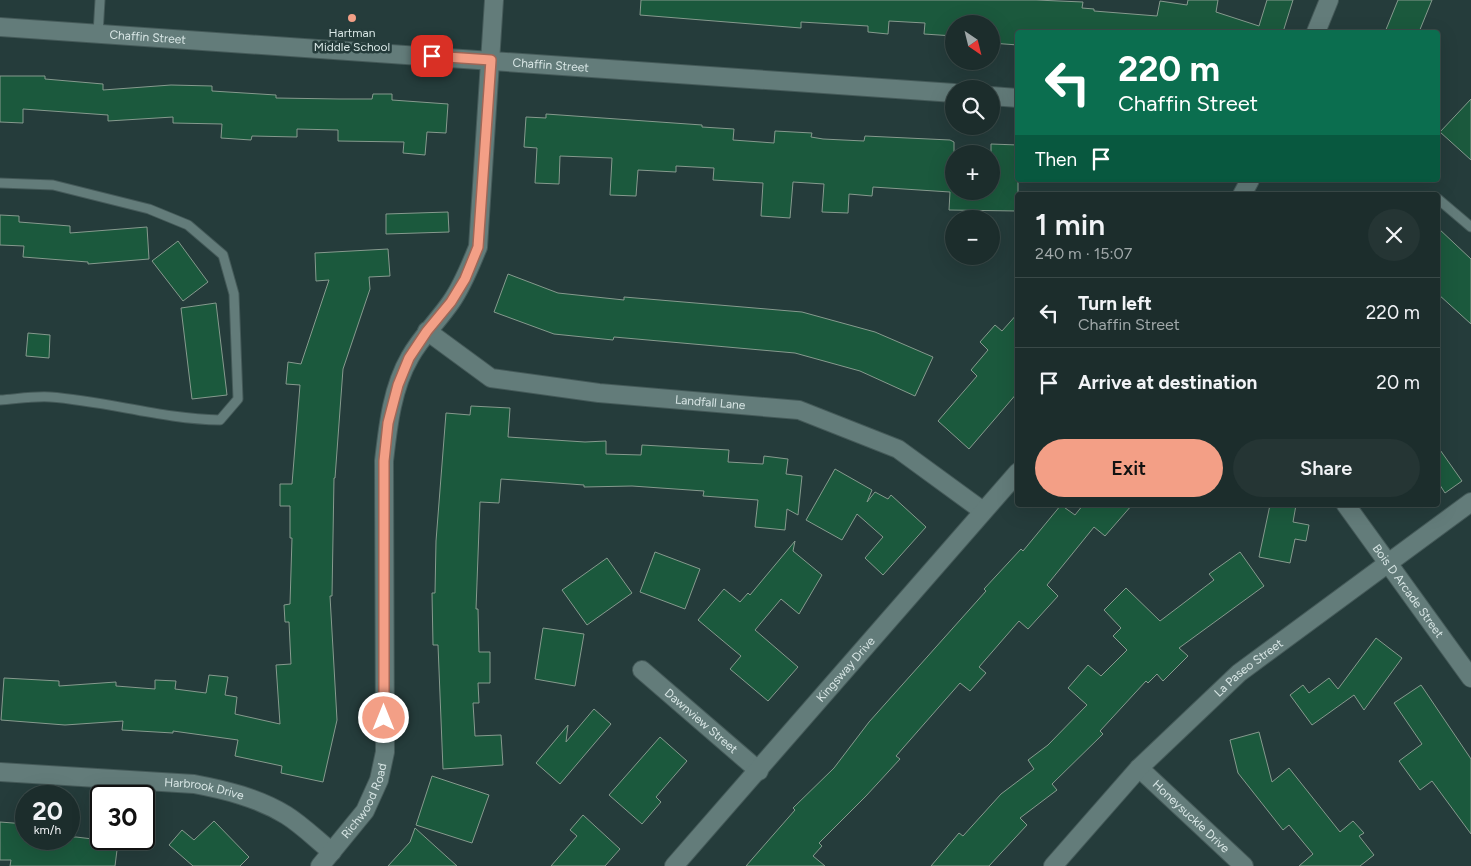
<!DOCTYPE html>
<meta charset="utf-8">
<style>
:root{--surface:#1c2d2c;--page:#253534;--text:#f1f3f6;--muted:#a0a8a9;--line:#3a4948;--accent:#f39f86}
body{margin:0;font-family:Figtree,sans-serif;background:var(--page);color:var(--text);height:100vh;display:flex;flex-direction:column;font-size:19px;white-space:nowrap}
*{box-sizing:border-box;margin:0}
p{font-size:16px;color:var(--muted)}
.icon{flex:none;width:28px;height:28px;fill:none;stroke:currentColor;stroke-width:2;stroke-linecap:round;stroke-linejoin:round}
.map{position:relative;flex:1;overflow:hidden}
.sheet{position:absolute;left:1015px;top:192px;width:425px;height:315px;display:flex;flex-direction:column;background:var(--surface);border-radius:5px;box-shadow:0 5px 20px #0002,0 0 0 1px var(--line)}
.sheet>*{flex:none}
.top-card{position:absolute;left:1015px;top:30px;width:425px;height:152px;border-radius:5px;box-shadow:0 5px 20px #0002,0 0 0 1px var(--line);background:#0b6e4f;color:#fff;overflow:hidden}
.needle{width:32px;rotate:145deg}
.controls{position:absolute;left:945px;top:15px;display:grid;gap:10px}
.controls a{display:grid;place-items:center;width:55px;height:55px;border-radius:50%;background:var(--surface);box-shadow:0 5px 20px #0002,0 0 0 1px var(--line);font-size:25px}
.speed{position:absolute;left:15px;top:785px;display:flex;gap:10px;font-size:25px;font-weight:700;text-align:center}
.speed>*{display:grid;place-content:center;width:65px;height:65px;border-radius:50%;background:var(--surface);box-shadow:0 5px 20px #0002,0 0 0 1px var(--line);line-height:1}
.speed small{font-size:12px;font-weight:400}
.speed .limit{border:2px solid #111;border-radius:8px;background:#fff;color:#111}
.pin{position:absolute;display:grid;place-items:center;width:42px;height:42px;color:#fff;margin:-21px;border-radius:10px;box-shadow:0 2px 8px #0006}
.me{position:absolute;width:55px;margin:-28px;rotate:0deg;stroke-linejoin:round;filter:drop-shadow(0 0 4px #0008)}
.turn{display:flex;align-items:center;gap:18px;height:105px;padding:0 20px;font-size:22px}
.turn .icon{width:65px;height:65px;stroke-width:2.5}
.turn b{display:block;font-size:35px;line-height:42px}
.then{display:flex;align-items:center;height:48px;padding:0 20px;background:#0003;gap:10px;font-size:19px}
.round{display:grid;place-items:center;flex:none;width:52px;height:52px;border-radius:26px;background:var(--page)}
.headline{display:flex;align-items:center;justify-content:space-between;height:85px;padding:0 20px}
h1{font-size:30px;font-weight:600;line-height:38px}
.primary-button{display:flex;gap:10px;margin-top:auto;padding:10px 20px}
.primary-button a{flex:1;height:58px;border-radius:30px;background:var(--accent);color:#111;font-size:20px;font-weight:600;line-height:58px;text-align:center}
.primary-button a+a{background:var(--page);color:var(--text)}
ul{padding:0;list-style:none}
li{display:flex;align-items:center;gap:15px;height:70px;padding:0 20px;border-top:1px solid var(--line)}
li div{flex:1}
li b{display:block;font-size:19px}
li em{font-style:normal}
.map>svg:first-child{display:block}
</style>
<div class="map">
<svg width="1471" height="866" viewBox="0 0 1471 866">
<rect width="100%" height="100%" fill="#253c3b"/>
<g fill="#1b593d" stroke="#869a8e">
<polygon points="641,0 1036,0 1083,2 1082,8 1094,9 1094,11 1157,16 1160,1 1187,5 1188,0 1218,0 1216,12 1259,26 1267,0 1293,0 1283,32 1018,32 1018,45 991,43 991,24 954,24 954,36 924,34 925,23 889,21 888,34 868,32 868,26 801,22 801,28 640,15"/>
<polygon points="1398,0 1432,0 1419,32 1385,32"/>
<polygon points="0,76 45,76 45,79 103,84 103,90 171,85 212,86 212,91 276,95 276,98 339,99 372,99 373,94 392,94 392,100 448,104 446,133 427,132 425,155 403,153 404,142 338,141 338,130 297,129 297,137 252,136 251,140 221,138 222,124 173,123 173,117 108,121 108,115 23,109 23,123 0,122"/>
<polygon points="1471,99 1471,160 1440,132"/>
<polygon points="546,114 702,125 702,127 734,129 733,140 774,143 775,131 812,133 811,137 823,139 864,141 865,136 950,140 954,142 954,191 991,191 991,144 1018,145 1018,211 949,210 950,192 873,187 872,196 849,194 848,213 822,212 824,184 793,182 790,218 761,216 763,183 713,180 714,168 676,166 676,172 638,170 636,196 610,195 612,158 560,156 559,184 535,183 537,148 524,147 526,117 546,118"/>
<polygon points="448,212 449,232 386,234 386,214"/>
<polygon points="0,215 19,216 19,222 70,226 70,233 147,227 149,259 88,264 88,262 23,257 24,246 0,245"/>
<polygon points="1438,228 1471,259 1471,324 1438,294"/>
<polygon points="178,241 208,282 183,301 152,261"/>
<polygon points="388,249 390,276 369,277 370,289 343,369 335,478 334,478 332,596 330,596 337,720 323,782 281,773 282,766 235,756 238,740 173,731 173,733 122,730 123,721 65,725 1,720 4,678 59,681 59,686 116,682 116,686 155,689 155,680 176,681 175,689 206,693 209,675 228,677 225,695 237,697 235,714 280,724 276,665 291,664 289,622 285,622 284,605 290,604 292,538 290,538 290,506 280,506 280,484 292,484 300,385 286,384 288,362 301,364 329,280 316,281 315,253"/>
<polygon points="508,274 558,293 624,300 624,297 802,312 875,332 933,357 915,396 860,371 795,353 614,337 613,340 554,334 494,312"/>
<polygon points="216,303 227,395 192,399 181,308"/>
<polygon points="1018,313 1018,392 969,449 938,421 977,376 971,370 988,350 980,342 995,325 1002,331"/>
<polygon points="28,333 50,335 49,358 26,356"/>
<polygon points="471,406 510,408 508,437 585,442 606,441 606,454 641,455 642,445 729,450 728,462 763,464 764,456 788,459 786,474 802,476 798,515 787,509 785,530 755,527 758,500 703,496 704,491 632,486 584,487 584,485 501,479 499,503 480,502 476,609 478,609 479,652 490,652 490,683 478,683 479,703 473,703 475,736 501,735 503,765 443,769 438,645 433,645 432,593 435,593 436,541 446,413 470,415"/>
<polygon points="1438,447 1462,481 1445,493 1438,482"/>
<polygon points="835,469 872,490 867,502 875,492 888,499 891,495 926,527 883,575 865,558 883,537 857,514 842,540 806,520"/>
<polygon points="1061,505 1075,515 1083,505 1132,505 1105,536 1094,527 1047,585 1058,596 1028,629 1019,621 979,667 986,673 970,691 960,683 896,756 900,759 866,796 819,843 822,846 813,856 825,866 746,866 795,810 793,808 834,768 869,722 986,591 984,589 1021,549 1023,551"/>
<polygon points="1270,505 1296,505 1293,522 1309,525 1306,541 1295,539 1290,563 1259,557"/>
<polygon points="795,541 793,551 822,575 799,614 781,599 755,630 798,667 768,701 730,669 741,656 698,620 724,589 740,602 748,593 750,595"/>
<polygon points="655,552 700,569 685,609 640,592"/>
<polygon points="1240,552 1264,586 1179,648 1188,656 1163,681 1157,674 1148,683 1146,681 1100,731 1103,734 1052,784 1057,790 1020,818 1027,825 989,866 931,866 959,833 963,836 1001,794 1034,769 1028,760 1048,745 1087,705 1068,688 1088,665 1101,676 1127,650 1113,636 1121,628 1104,610 1126,588 1160,621 1214,580 1209,574"/>
<polygon points="607,558 632,593 587,625 562,590"/>
<polygon points="543,628 584,634 575,686 535,679"/>
<polygon points="1376,638 1402,658 1364,710 1354,695 1312,725 1290,695 1303,685 1309,693 1329,678 1338,689"/>
<polygon points="1421,685 1471,759 1471,834 1432,781 1420,790 1399,761 1422,744 1394,703"/>
<polygon points="594,709 611,724 560,784 536,763 568,725 566,742"/>
<polygon points="1259,732 1272,782 1289,768 1340,832 1353,821 1364,833 1359,836 1374,855 1360,866 1299,866 1313,854 1289,825 1283,830 1238,773 1230,740"/>
<polygon points="660,737 687,761 656,797 661,802 642,824 609,795"/>
<polygon points="432,776 489,795 472,843 416,825"/>
<polygon points="583,815 620,849 605,866 551,866 577,836 570,830"/>
<polygon points="214,821 249,857 240,866 193,866 169,845 182,830 194,840"/>
<polygon points="0,822 26,824 26,839 76,837 118,842 115,866 10,866 11,860 0,860"/>
<polygon points="415,828 457,866 388,866 410,842"/>
</g>
<g fill="none" stroke-linecap="round" stroke-linejoin="round">
<g stroke="#455a59" stroke-width="11">
<g id="service">
<polyline points="98,34 100,0"/>
<path d="M0,183L53,185L149,209L188,225L223,255L234,294L238,399L220,420C162,419 107,401 50,397C33,396 16,399 0,400"/>
<polyline points="1438,199 1471,227"/>
</g>
</g>
<g stroke="#455a59" stroke-width="20">
<g id="minor">
<path id="s1" d="M0,27L954,93"/>
<polyline points="1316,32 1329,0"/>
<polyline points="991,96 1018,98"/>
<polyline points="1242,195 1250,180"/>
<path id="s2" d="M427,331L491,378L599,393L799,410L898,449L983,511"/>
<path id="s3" d="M1346,505L1471,678"/>
<path id="s4" d="M642,670L759,771"/>
<path id="s5" d="M1139,768L1244,866"/>
<path id="s6" d="M0,772L194,784C226,790 258,798 286,815C302,825 317,840 332,852"/>
<path id="s7" d="M320,866L365,811L379,780L385,752L384,461C388,426 392,388 410,357C421,337 438,321 451,302C463,285 470,266 478,247L494,0"/>
<path id="s8" d="M674,866L1018,472"/>
<path id="s9" d="M1053,866L1139,768L1239,673L1471,502"/>
</g>
</g>
<use href="#service" stroke="#637c7a" stroke-width="9"/>
<use href="#minor" stroke="#637c7a" stroke-width="18"/>
</g>
<g fill="none" stroke-linecap="round" stroke-linejoin="round">
<g stroke="#9e6757" stroke-width="12">
<polyline id="route" points="384,718 384,461 388,423 398,385 409,358 427,331 451,302 465,279 478,247 491,60 432,56"/>
</g>
<use href="#route" stroke="#f39f86" stroke-width="9"/>
</g>
<circle fill="#f39f86" stroke="#253c3b" stroke-width="2" cx="352" cy="18" r="5"/>
<g text-anchor="middle" dominant-baseline="central" stroke-width="5" stroke-linejoin="round" paint-order="stroke">
<g font-size="12" fill="#d8e6e5" stroke="#253c3b">
<text x="352" y="33">Hartman<tspan x="352" dy="14">Middle School</tspan></text>
</g>
<g font-size="12" fill="#d8e6e5" stroke="#253c3b">
<text stroke="none"><textPath href="#s1" startOffset="148">Chaffin Street</textPath></text>
<text stroke="none"><textPath href="#s1" startOffset="552">Chaffin Street</textPath></text>
<text stroke="none"><textPath href="#s2" startOffset="300">Landfall Lane</textPath></text>
<text stroke="none"><textPath href="#s3" startOffset="106">Bois D Arcade Street</textPath></text>
<text stroke="none"><textPath href="#s8" startOffset="261">Kingsway Drive</textPath></text>
<text stroke="none"><textPath href="#s9" startOffset="279">La Paseo Street</textPath></text>
<text stroke="none"><textPath href="#s4" startOffset="78">Dawnview Street</textPath></text>
<text stroke="none"><textPath href="#s6" startOffset="205">Harbrook Drive</textPath></text>
<text stroke="none"><textPath href="#s7" startOffset="80">Richwood Road</textPath></text>
<text stroke="none"><textPath href="#s5" startOffset="71">Honeysuckle Drive</textPath></text>
</g>
</g>
</svg>
<div class="controls">
<a><svg class="needle" viewBox="-14 -14 28 28"><path d="M0-13l5 13h-10z" fill="#e53935"/><path d="M0 13l5-13h-10z" fill="#a0a8a9"/></svg></a>
<a><svg class="icon" aria-label="search" viewBox="0 0 24 24"><circle cx="10" cy="10" r="6"/><path d="M15 15l6 6"/></svg></a>
<a>+</a>
<a>−</a>
</div>
<div class="speed"><div>20<small>km/h</small></div><div class="limit">30</div></div>
<div class="pin" style="left:432px;top:56px;background:#d93025"><svg class="icon" aria-label="arrive" viewBox="0 0 24 24"><path d="M6 21V4h12l-3 4 3 4H6"/></svg></div>
<svg class="me" style="left:384px;top:718px" viewBox="-20 -20 40 40"><circle r="17" fill="#f39f86" stroke="#fff" stroke-width="3"/><path d="M0-11L8 9 0 5-8 9z" fill="#fff"/></svg>
<div class="top-card">
<div class="turn"><svg class="icon" aria-label="left" viewBox="0 0 24 24"><path d="M17 20v-9H6M10 6l-5 5 5 5"/></svg><div><b>220 m</b>Chaffin Street</div></div>
<div class="then">Then<svg class="icon" aria-label="arrive" viewBox="0 0 24 24"><path d="M6 21V4h12l-3 4 3 4H6"/></svg></div>
</div>
<section class="sheet">
<div class="headline"><div><h1>1 min</h1><p>240 m · 15:07</p></div><a class="round"><svg class="icon" aria-label="close" viewBox="0 0 24 24"><path d="M6 6l12 12M18 6L6 18"/></svg></a></div>
<ul>
<li><svg class="icon" aria-label="left" viewBox="0 0 24 24"><path d="M17 20v-9H6M10 6l-5 5 5 5"/></svg><div><b>Turn left</b><p>Chaffin Street</p></div><em>220 m</em></li>
<li><svg class="icon" aria-label="arrive" viewBox="0 0 24 24"><path d="M6 21V4h12l-3 4 3 4H6"/></svg><div><b>Arrive at destination</b></div><em>20 m</em></li>
</ul>
<div class="primary-button"><a>Exit</a><a>Share</a></div>
</section>
</div>
